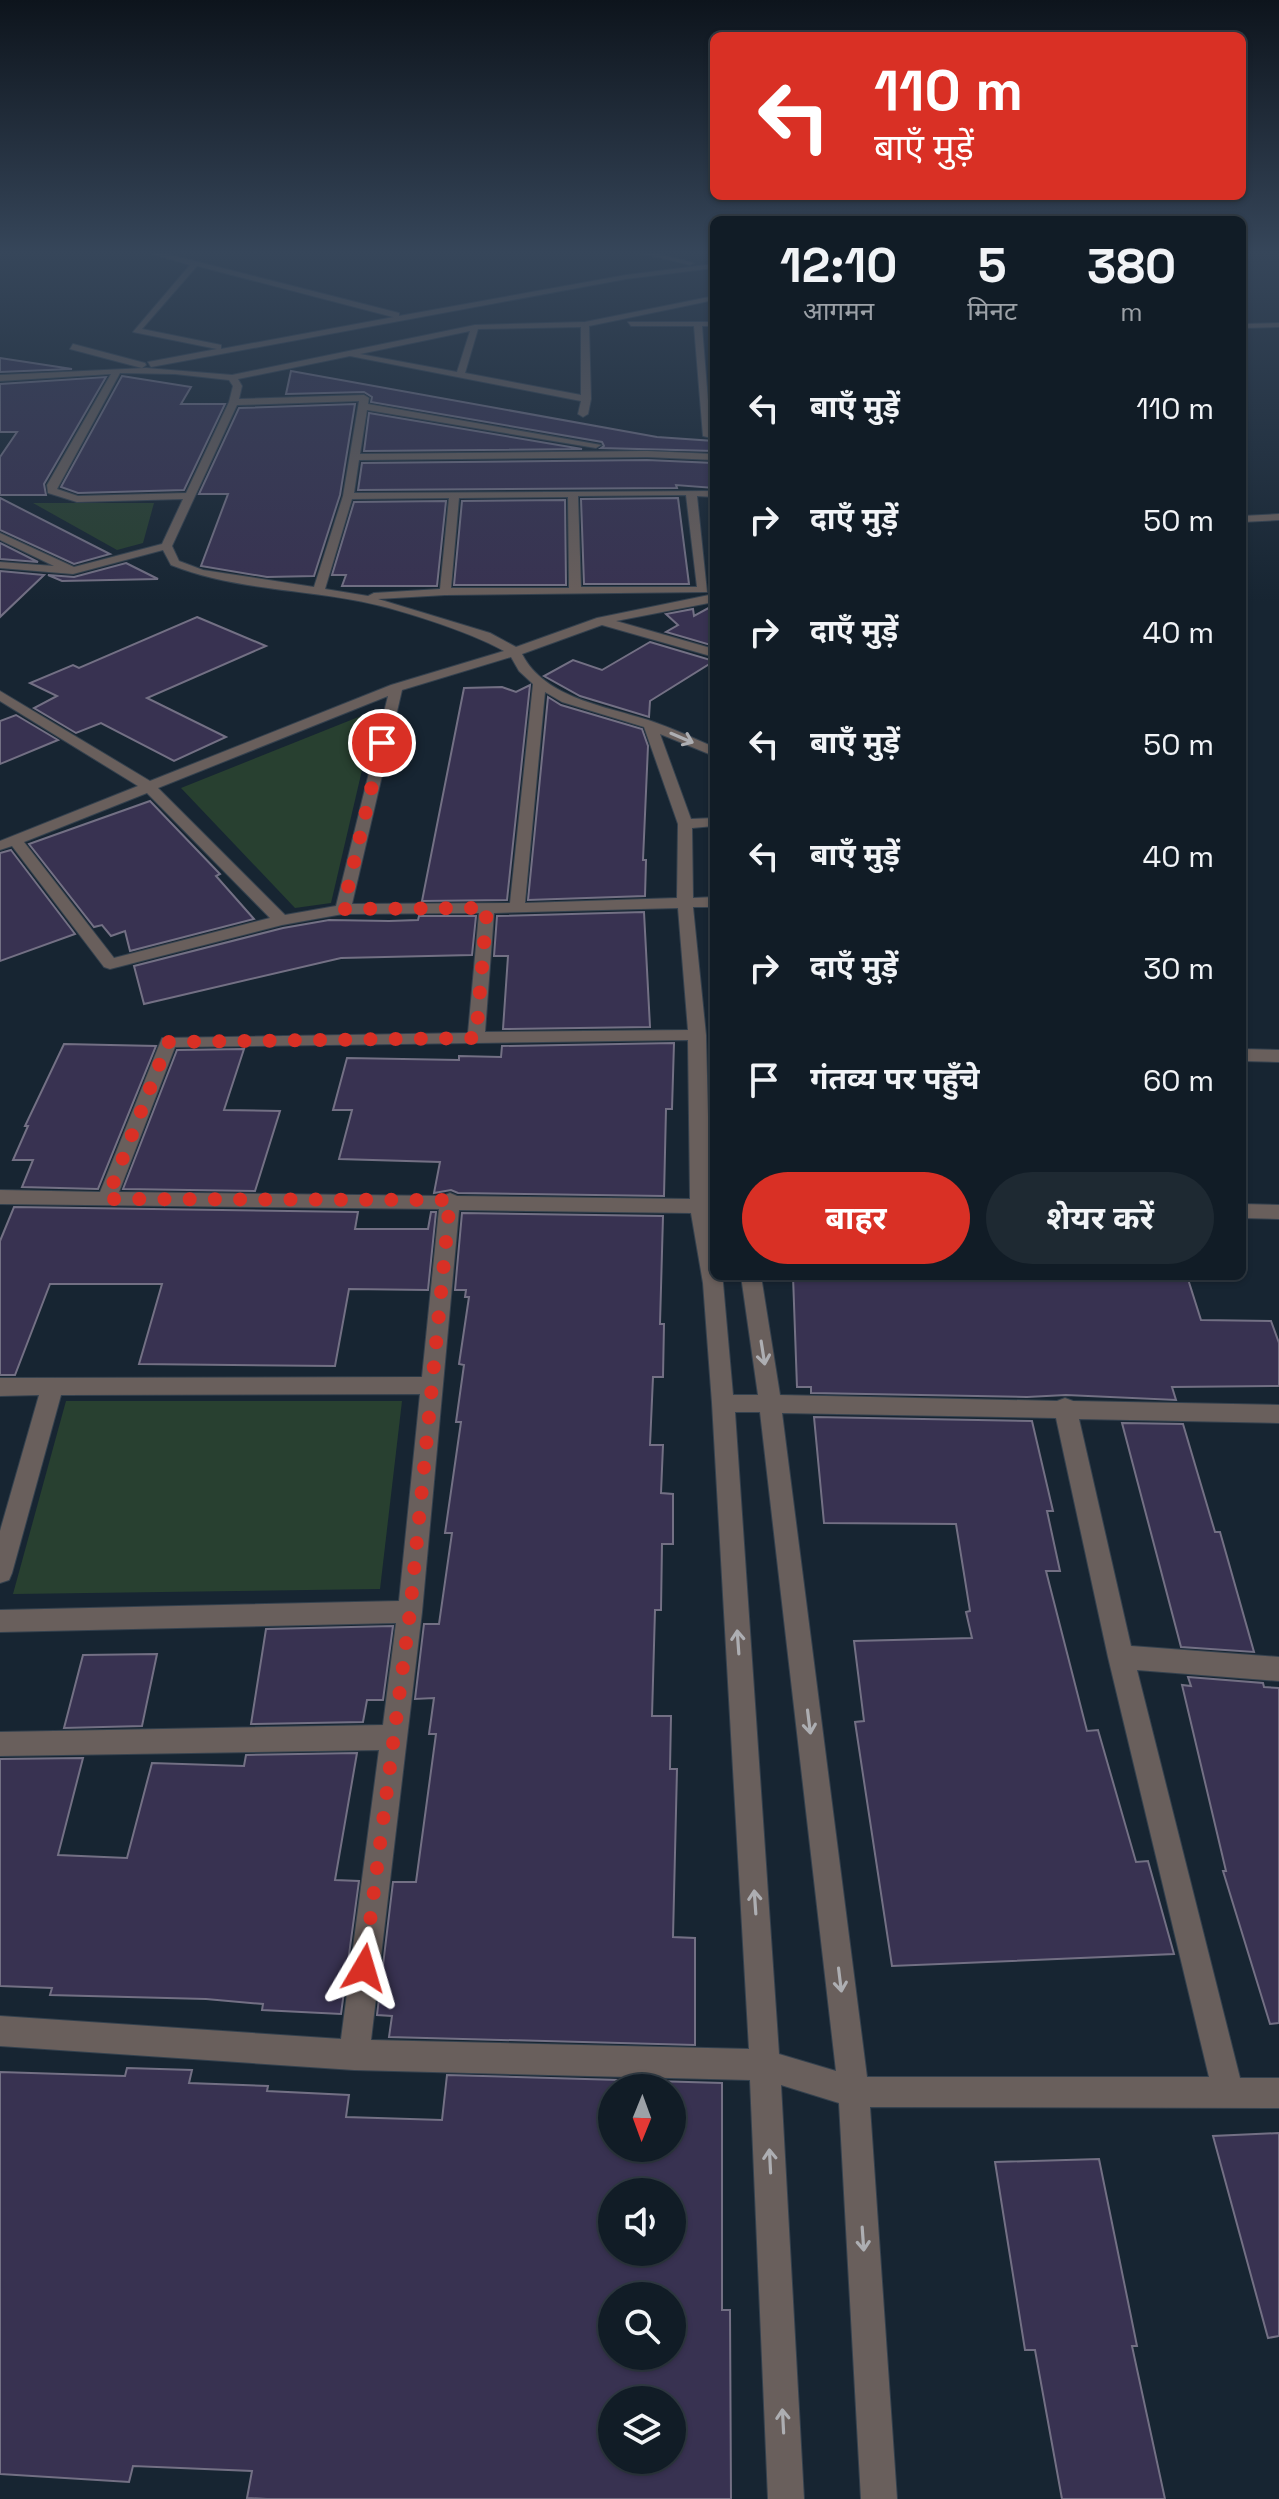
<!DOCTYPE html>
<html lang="hi">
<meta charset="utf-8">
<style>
:root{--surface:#111c26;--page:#1e2932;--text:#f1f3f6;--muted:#9ca1a7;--line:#303a43;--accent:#d93025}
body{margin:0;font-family:"Space Grotesk","Noto Sans Devanagari",sans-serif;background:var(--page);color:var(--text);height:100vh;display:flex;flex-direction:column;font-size:30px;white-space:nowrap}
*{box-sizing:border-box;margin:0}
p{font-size:26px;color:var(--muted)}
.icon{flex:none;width:44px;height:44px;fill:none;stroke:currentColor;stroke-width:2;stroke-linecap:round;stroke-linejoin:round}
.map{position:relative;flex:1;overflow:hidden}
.details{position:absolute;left:710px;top:216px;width:536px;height:1064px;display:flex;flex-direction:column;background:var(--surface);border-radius:12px;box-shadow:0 2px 6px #0004,0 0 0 2px var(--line)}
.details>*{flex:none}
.top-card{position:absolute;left:710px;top:32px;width:536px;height:168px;border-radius:12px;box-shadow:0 2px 6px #0004,0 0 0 2px var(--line);background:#d93025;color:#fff;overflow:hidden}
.needle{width:52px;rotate:181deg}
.buttons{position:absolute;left:598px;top:2074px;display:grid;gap:16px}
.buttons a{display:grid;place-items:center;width:88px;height:88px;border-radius:50%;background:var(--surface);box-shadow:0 2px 6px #0004,0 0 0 2px var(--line);font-size:40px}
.pin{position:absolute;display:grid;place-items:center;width:68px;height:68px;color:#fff;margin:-34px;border:4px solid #fff;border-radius:50%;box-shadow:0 2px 8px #0007}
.me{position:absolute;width:88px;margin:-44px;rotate:7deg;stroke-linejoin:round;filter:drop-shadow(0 0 6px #0008)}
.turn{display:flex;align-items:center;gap:28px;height:168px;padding:0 32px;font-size:36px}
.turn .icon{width:104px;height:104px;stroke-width:2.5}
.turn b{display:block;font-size:56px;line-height:68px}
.eta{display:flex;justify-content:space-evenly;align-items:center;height:136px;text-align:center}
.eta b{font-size:48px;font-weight:700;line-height:56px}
.action{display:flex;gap:16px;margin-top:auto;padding:16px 32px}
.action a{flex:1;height:92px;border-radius:48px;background:var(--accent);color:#fff;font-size:32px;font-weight:700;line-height:92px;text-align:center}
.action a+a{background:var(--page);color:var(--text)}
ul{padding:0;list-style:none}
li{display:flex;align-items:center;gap:24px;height:112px;padding:0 32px}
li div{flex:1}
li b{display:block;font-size:30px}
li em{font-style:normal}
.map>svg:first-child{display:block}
</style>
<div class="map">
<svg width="1279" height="2499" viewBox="0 0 1279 2499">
<rect width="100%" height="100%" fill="#172532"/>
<g fill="#284030">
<polygon points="33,503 154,503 143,543 117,550"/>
<polygon points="376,710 331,903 295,908 181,788"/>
<polygon points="66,1401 402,1401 380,1589 13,1594"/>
</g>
<g fill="#383251" stroke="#737084" stroke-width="2" fill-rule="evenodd">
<polygon points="0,358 72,369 0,372"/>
<polygon points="291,371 657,437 714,441 714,451 601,448 604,446 602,442 371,402 372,397 364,392 286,394"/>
<polygon points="122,376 191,387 181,404 225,404 184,490 78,493 61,487"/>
<polygon points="106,377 44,484 46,495 0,495 0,457 17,432 0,432 0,384"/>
<polygon points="355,404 340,495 314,576 267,577 201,566 228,494 199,494 239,408"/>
<polygon points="369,413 582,449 364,451"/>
<polygon points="647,460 714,463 714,488 676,485 677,488 358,490 362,463"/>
<polygon points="0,498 110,554 74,564 0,530"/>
<polygon points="678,498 689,584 584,584 581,499"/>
<polygon points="565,500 566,585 454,585 462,501"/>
<polygon points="446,501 437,586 342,586 346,575 332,575 354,502"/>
<polygon points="0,543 38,562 0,559"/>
<polygon points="126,563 158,579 62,581 48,575 74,577"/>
<polygon points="0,571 44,575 0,617"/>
<polygon points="714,605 714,646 666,632 678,625 666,614 693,609 694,616"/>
<polygon points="197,617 266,646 147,698 226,737 174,761 101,723 76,733 34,708 57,696 30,683 73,665 79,668"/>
<polygon points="650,642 714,661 650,701 649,717 580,696 544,676 573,660 602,670"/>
<polygon points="530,685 507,900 422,901 464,688 502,687 516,692"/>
<polygon points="548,697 561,705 642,729 648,746 643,860 646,860 645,896 528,900"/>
<polygon points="16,715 58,740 0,764 0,721"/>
<polygon points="150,801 220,874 216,876 254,919 130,951 125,931 111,936 102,925 94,927 29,844"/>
<polygon points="11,850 75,934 0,961 0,853"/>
<polygon points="644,912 650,1027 503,1029 508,956 494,956 497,916"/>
<polygon points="419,916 476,916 472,955 341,958 144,1004 134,966 283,928 329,920 389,921 418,920"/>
<polygon points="674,1043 672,1109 666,1109 664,1196 458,1193 451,1190 434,1193 440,1162 339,1159 352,1110 333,1110 347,1058 459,1060 459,1056 501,1057 502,1046"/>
<polygon points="64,1044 156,1046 98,1189 22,1187 33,1160 13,1160 28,1126 25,1126"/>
<polygon points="244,1049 224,1110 280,1111 255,1191 123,1189 177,1050"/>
<polygon points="14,1207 358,1212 355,1229 428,1229 431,1212 436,1212 428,1290 349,1289 335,1366 139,1364 162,1284 50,1284 15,1375 0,1375 0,1241"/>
<polygon points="462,1213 663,1216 660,1324 664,1324 663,1377 653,1377 650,1445 663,1445 661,1493 673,1494 673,1544 662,1544 661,1610 655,1610 652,1716 671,1716 670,1769 677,1769 673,1937 695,1938 695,2045 389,2037 392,2016 377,2015 393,1882 416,1882 436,1734 429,1734 434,1698 415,1699 424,1624 439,1624 452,1533 445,1533 461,1422 456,1422 464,1365 459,1364 469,1297 465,1297 466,1290 455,1290"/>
<polygon points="793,1276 1187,1276 1201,1320 1271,1321 1279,1343 1279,1386 1172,1387 1176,1400 1066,1395 1027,1397 811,1393 811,1387 797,1387"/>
<polygon points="814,1417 1032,1421 1053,1511 1047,1511 1060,1571 1046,1571 1087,1731 1098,1730 1136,1862 1148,1861 1174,1954 892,1966 855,1722 864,1721 854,1641 972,1638 966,1612 970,1611 956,1524 824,1523"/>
<polygon points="1122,1423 1183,1424 1215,1532 1220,1532 1254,1652 1181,1647"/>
<polygon points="393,1626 383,1700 367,1700 363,1722 251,1724 266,1629"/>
<polygon points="157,1654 142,1726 64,1728 83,1655"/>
<polygon points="1188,1677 1263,1683 1264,1687 1279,1688 1279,2023 1270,2024 1223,1871 1226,1871 1182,1685 1191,1686"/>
<polygon points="357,1753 335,1880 359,1881 341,2014 262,2010 263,2004 206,1999 50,1995 52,1988 0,1986 0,1759 83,1758 58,1855 127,1858 152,1763 244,1766 246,1755"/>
<path d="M127,2068L192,2070L189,2083L268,2086L267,2091L349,2095L346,2117L442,2120L447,2075L722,2083V2310H730L731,2499H267L247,2498L252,2471L133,2466L129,2482L0,2474V2072L125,2076ZM612,2088H672V2148H612ZM612,2192H672V2252H612ZM612,2296H672V2356H612ZM612,2400H672V2460H612Z"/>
<polygon points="1279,2133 1279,2336 1268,2338 1213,2136"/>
<polygon points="1099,2159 1137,2346 1132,2346 1165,2499 1062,2499 1035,2350 1025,2350 995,2162"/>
</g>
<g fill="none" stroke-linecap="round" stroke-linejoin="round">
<g stroke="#34414e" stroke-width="2">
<g id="minor">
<path d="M146,252H159L399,313V316L626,275L714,264V268L626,279L151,367L148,362L217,349L133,332L190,265ZM197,266L393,317H394L221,349V345L142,329Z"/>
<polygon points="636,252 651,252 694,263 690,265"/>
<path d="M714,296V300L589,326L591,399L588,414L583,417L578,414L581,401L350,356L238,379L242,386L239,399L364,395L369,398L368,404L601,445L596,448L367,410L360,454L647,451L714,454V460L647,457L359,460L354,493L714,491V497L697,496L707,592L445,595L378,599L490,633L516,647L597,618L714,594V602L616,621L714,649V657L602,625L522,654C545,699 607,706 651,721C672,728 693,738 714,747V756L660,734L691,819L714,818V826L692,828L693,898L714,897V907H693L706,1035L710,1197L714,1196V1210L711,1211L714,1230V1276H722L723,1283L733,1395H758L741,1276H761L780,1395L1057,1401L1065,1398L1073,1401L1279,1405V1423L1079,1419L1131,1646L1279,1657V1681L1137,1670L1240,2078H1279V2108L870,2107L897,2499H861L839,2103L781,2085L804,2499H768L750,2080L354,2070L0,2046V2016L341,2039L379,1750L0,1756V1732L383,1725L396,1623L0,1632V1610L399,1601L420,1394L61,1395L12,1573L9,1580L0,1583V1531L39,1395L0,1396V1378L422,1377L439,1209L0,1204V1190L100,1192L162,1038L468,1033L479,913L343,914L282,925L110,969L104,967L12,846L0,850V841L138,786L0,701V691L150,781L391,685L504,651C468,631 394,607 353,600C293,589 228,588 171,565L163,550L73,574L0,568V562L54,566L0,540V533L74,567L162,544L183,499L77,502L48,493L47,485L111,374L0,381V375L146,368L232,375L475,325L585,322ZM581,327V395L465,373L478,329ZM470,331L457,372L360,354ZM120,373L175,374L229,380L233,386L229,402L186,493L78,496L57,489ZM359,401L343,496L314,587L203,570L179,561L172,546L237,405ZM686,495L697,587H581L578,496ZM568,497L569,588H451L459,498ZM449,498L440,589L374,593L368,596L325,589L352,499ZM511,657L519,671L533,684L510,903L352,904L402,690ZM545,692L562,702L644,727L678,824L677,898L525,903ZM388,696L336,906L285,915L158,788ZM147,793L270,918L114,958L24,842ZM678,908L688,1030L485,1032L494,913ZM688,1040L690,1199L457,1196L450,1193L443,1196L119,1192L175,1047ZM459,1210L691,1213L703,1283L712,1403L749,2049L371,2040L422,1612ZM735,1412H760L836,2071L779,2054ZM782,1413L1056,1418L1108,1657L1209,2077H867Z"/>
<polygon points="628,322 714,322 714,326 702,326 711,438 703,436 694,326 631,326"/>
<polygon points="1279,323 1279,327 1242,328 1242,324"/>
<polygon points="73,344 145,363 146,365 142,368 70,349"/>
<polygon points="1279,514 1279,520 1242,522 1242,516"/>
<polygon points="1242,1049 1279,1050 1279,1062 1242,1061"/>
<polygon points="1242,1204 1279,1205 1279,1219 1242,1218"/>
</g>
</g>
<use href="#minor" fill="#695f5c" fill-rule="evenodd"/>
</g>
<defs><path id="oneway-shaft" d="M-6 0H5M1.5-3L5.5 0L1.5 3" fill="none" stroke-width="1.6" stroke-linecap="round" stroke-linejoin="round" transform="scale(2)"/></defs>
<g stroke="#adaeb2">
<use href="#oneway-shaft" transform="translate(682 738) rotate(23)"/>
<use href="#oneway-shaft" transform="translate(763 1353) rotate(81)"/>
<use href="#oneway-shaft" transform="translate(738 1642) rotate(-94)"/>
<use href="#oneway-shaft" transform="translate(809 1722) rotate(83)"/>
<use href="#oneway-shaft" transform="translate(755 1902) rotate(-94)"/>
<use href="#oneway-shaft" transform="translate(840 1980) rotate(83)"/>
<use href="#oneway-shaft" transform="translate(770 2161) rotate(-93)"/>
<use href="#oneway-shaft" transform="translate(863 2239) rotate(86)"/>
<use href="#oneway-shaft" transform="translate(783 2421) rotate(-93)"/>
</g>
<linearGradient id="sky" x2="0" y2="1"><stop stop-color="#0d141c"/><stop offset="0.42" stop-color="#36465a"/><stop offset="1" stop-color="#36465a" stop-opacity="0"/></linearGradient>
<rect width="1279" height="602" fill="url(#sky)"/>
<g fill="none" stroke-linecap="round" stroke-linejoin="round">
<polyline stroke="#d93025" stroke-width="14" stroke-dasharray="0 25.2" points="364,1968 410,1612 450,1200 107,1199 168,1042 476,1038 487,908 343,909 382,743"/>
</g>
</svg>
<div class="buttons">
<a><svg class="needle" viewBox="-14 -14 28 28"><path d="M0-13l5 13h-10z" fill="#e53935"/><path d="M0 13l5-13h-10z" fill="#9ca1a7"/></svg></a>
<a><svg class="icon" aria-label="sound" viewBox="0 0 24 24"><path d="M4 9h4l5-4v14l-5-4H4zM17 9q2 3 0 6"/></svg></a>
<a><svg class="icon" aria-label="search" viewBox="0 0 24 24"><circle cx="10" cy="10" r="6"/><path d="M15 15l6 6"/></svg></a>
<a><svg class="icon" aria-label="layers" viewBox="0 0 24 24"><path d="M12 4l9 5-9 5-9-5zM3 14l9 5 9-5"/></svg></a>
</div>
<div class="pin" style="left:382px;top:743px;background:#d93025"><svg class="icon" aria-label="arrive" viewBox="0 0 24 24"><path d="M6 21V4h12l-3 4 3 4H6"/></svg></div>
<svg class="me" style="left:364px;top:1968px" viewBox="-20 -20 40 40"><path d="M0-17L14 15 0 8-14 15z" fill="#d93025" stroke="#fff" stroke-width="4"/></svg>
<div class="top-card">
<div class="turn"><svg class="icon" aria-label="left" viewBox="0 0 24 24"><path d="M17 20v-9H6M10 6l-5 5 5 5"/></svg><div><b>110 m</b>बाएँ मुड़ें</div></div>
</div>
<section class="details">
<div class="eta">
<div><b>12:10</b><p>आगमन</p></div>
<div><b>5</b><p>मिनट</p></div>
<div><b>380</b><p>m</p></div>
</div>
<ul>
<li><svg class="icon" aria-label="left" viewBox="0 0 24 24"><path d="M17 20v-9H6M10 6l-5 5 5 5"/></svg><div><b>बाएँ मुड़ें</b></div><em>110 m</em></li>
<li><svg class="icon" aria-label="right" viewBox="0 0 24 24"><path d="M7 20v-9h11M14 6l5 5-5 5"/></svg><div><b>दाएँ मुड़ें</b></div><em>50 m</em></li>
<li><svg class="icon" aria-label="right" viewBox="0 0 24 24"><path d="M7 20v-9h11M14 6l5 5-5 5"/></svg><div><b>दाएँ मुड़ें</b></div><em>40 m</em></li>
<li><svg class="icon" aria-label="left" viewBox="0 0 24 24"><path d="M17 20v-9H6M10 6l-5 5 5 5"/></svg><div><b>बाएँ मुड़ें</b></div><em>50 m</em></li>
<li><svg class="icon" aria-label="left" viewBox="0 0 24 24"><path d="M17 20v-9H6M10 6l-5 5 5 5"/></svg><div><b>बाएँ मुड़ें</b></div><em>40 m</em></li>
<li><svg class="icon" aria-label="right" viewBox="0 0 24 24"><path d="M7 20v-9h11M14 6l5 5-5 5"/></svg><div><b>दाएँ मुड़ें</b></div><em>30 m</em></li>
<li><svg class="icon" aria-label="arrive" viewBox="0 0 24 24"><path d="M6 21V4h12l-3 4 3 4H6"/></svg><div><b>गंतव्य पर पहुँचे</b></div><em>60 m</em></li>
</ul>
<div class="action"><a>बाहर</a><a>शेयर करें</a></div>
</section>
</div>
